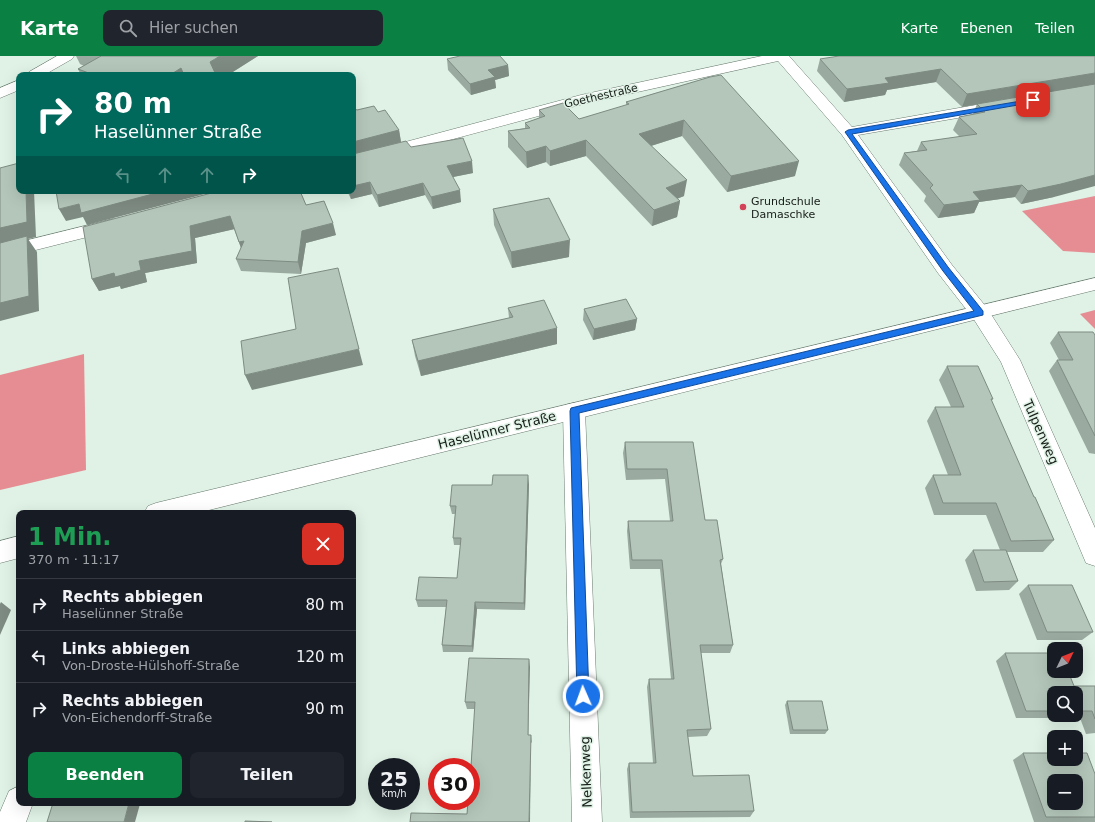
<!DOCTYPE html>
<html lang="de">
<meta charset="utf-8">
<style>
:root{--surface:#171b24;--page:#20242c;--text:#f1f3f6;--muted:#9ea1a6;--line:#363941;--accent:#0b8043}
body{margin:0;font-family:"DejaVu Sans",sans-serif;background:var(--page);color:var(--text);height:100vh;display:flex;flex-direction:column;font-size:15px;white-space:nowrap}
*{box-sizing:border-box;margin:0}
p{font-size:13px;color:var(--muted)}
.icon{flex:none;width:22px;height:22px;fill:none;stroke:currentColor;stroke-width:2;stroke-linecap:round;stroke-linejoin:round}
.map{position:relative;flex:1;overflow:hidden}
.drawer{position:absolute;left:16px;top:454px;width:340px;height:296px;display:flex;flex-direction:column;background:var(--surface);border-radius:8px;box-shadow:0 4px 16px #0002}
.drawer>*{flex:none}
.banner{position:absolute;left:16px;top:16px;width:340px;height:122px;border-radius:8px;box-shadow:0 4px 16px #0002;background:#00695c;color:#fff;overflow:hidden}
.needle{width:26px;rotate:47deg}
.buttons{position:absolute;left:1047px;top:586px;display:grid;gap:8px}
.buttons a{display:grid;place-items:center;width:36px;height:36px;border-radius:8px;background:var(--surface);box-shadow:0 4px 16px #0002;font-size:20px}
.speed{position:absolute;left:368px;top:702px;display:flex;gap:8px;font-size:20px;font-weight:700;text-align:center}
.speed>*{display:grid;place-content:center;width:52px;height:52px;border-radius:50%;background:var(--surface);box-shadow:0 4px 16px #0002;line-height:1}
.speed small{font-size:10px;font-weight:400}
.speed .limit{border:6px solid #d22;background:#fff;color:#111}
.pin{position:absolute;display:grid;place-items:center;width:34px;height:34px;color:#fff;margin:-17px;border-radius:8px;box-shadow:0 2px 6px #0006}
.me{position:absolute;width:44px;margin:-22px;rotate:358deg;stroke-linejoin:round;filter:drop-shadow(0 0 3px #0008)}
.turn{display:flex;align-items:center;gap:14px;height:84px;padding:0 12px;font-size:18px}
.turn .icon{width:52px;height:52px;stroke-width:2.5}
.turn b{display:block;font-size:28px;line-height:34px}
.lanes{display:flex;align-items:center;height:38px;padding:0 12px;background:#0003;justify-content:center;gap:20px;direction:ltr}
.lanes .off{opacity:.35}
.round{display:grid;place-items:center;flex:none;width:42px;height:42px;border-radius:8px;background:var(--page)}
.head{display:flex;align-items:center;justify-content:space-between;height:68px;padding:0 12px}
h1{font-size:24px;font-weight:700;line-height:30px;color:#1e9e55}
.cta{display:flex;gap:8px;margin-top:auto;padding:8px 12px}
.cta a{flex:1;height:46px;border-radius:8px;background:var(--accent);color:#fff;font-size:16px;font-weight:700;line-height:46px;text-align:center}
.cta a+a{background:var(--page);color:var(--text)}
ul{padding:0;list-style:none}
li{display:flex;align-items:center;gap:12px;height:52px;padding:0 12px;border-top:1px solid var(--line)}
li div{flex:1}
li b{display:block;font-size:15px}
li em{font-style:normal}
header{display:flex;align-items:center;gap:24px;box-sizing:border-box;height:56px;padding:0 20px;background:var(--accent);color:#fff}
header strong{font-size:19px}
nav{display:flex;gap:22px;margin-inline-start:auto;font-size:14px}
.search{width:280px;height:36px;background:var(--page);display:flex;align-items:center;gap:10px;box-sizing:border-box;padding:0 14px;border-radius:8px;color:var(--muted);font-size:15px}
.map>svg:first-child{display:block}
</style>
<header>
<strong>Karte</strong>
<div class="search"><svg class="icon" aria-label="search" viewBox="0 0 24 24"><circle cx="10" cy="10" r="6"/><path d="M15 15l6 6"/></svg>Hier suchen</div>
<nav><a>Karte</a><a>Ebenen</a><a>Teilen</a></nav>
</header>
<div class="map">
<svg width="1095" height="766" viewBox="0 0 1095 766">
<rect width="100%" height="100%" fill="#dff2e5"/>
<g fill="#e58d93">
<polygon points="1095,140 1095,197 1063,195 1022,155"/>
<polygon points="1095,254 1095,273 1080,258"/>
<polygon points="84,298 86,414 0,434 0,319"/>
</g>
<g fill="none" stroke-linecap="round" stroke-linejoin="round">
<g stroke="#6b7c71" stroke-width="1">
<g id="minor">
<polygon points="57,0 74,0 72,3 44,19 27,19 29,16"/>
<polygon points="762,0 789,0 852,71 1004,44 1009,46 1012,49 1009,52 1004,54 858,79 952,209 987,252 1020,304 1095,472 1095,510 1086,507 1001,306 973,262 938,217 842,79 778,5 583,48 353,110 353,100 581,39"/>
<polygon points="19,24 19,34 0,42 0,32"/>
<polygon points="113,163 119,165 122,169 119,173 0,203 0,191"/>
<polygon points="574,347 582,349 585,355 602,766 572,766 563,355 566,349"/>
<polygon points="19,730 19,747 33,747 26,766 0,766 0,756 9,735"/>
</g>
</g>
<g stroke="#6b7c71" stroke-width="1">
<g id="tertiary">
<polygon points="1095,222 1095,234 197,457 144,457 148,450 156,447"/>
<polygon points="19,480 19,502 0,507 0,485"/>
</g>
</g>
<use href="#minor" fill="#fff" fill-rule="evenodd"/>
<use href="#tertiary" fill="#fff" fill-rule="evenodd"/>
</g>
<g fill="#9baaa0" fill-rule="evenodd">
<polygon points="76,0 258,0 228,19 81,19 78,13 84,10 80,8"/>
<polygon points="1095,0 1054,141 1021,148 1015,141 979,146 974,157 938,162 924,145 926,140 899,109 904,97 917,95 921,86 960,81 953,74 959,61 973,58 977,48 962,51 936,26 887,34 885,39 844,46 817,15 820,3"/>
<polygon points="447,3 508,9 509,20 495,24 496,32 471,39 448,14"/>
<polygon points="710,21 795,120 727,136 682,80 651,90 684,140 677,143 680,145 677,161 652,170 586,100 550,110 546,106 527,112 508,91 508,75 525,72 525,67 539,62 539,54 579,63 626,50 626,46"/>
<polygon points="357,54 378,56 399,74 401,86 411,91 473,117 453,121 461,146 433,153 425,139 379,151 372,138 351,143 347,135 353,135"/>
<polygon points="219,135 306,149 336,179 306,187 301,218 241,215 236,203 241,192 234,173 195,182 197,207 145,217 147,226 121,233 120,230 99,235 92,223"/>
<polygon points="493,153 569,201 512,212 494,169"/>
<polygon points="508,252 557,288 421,320 415,300 412,284 509,262"/>
<polygon points="584,253 637,263 635,274 593,284 583,264"/>
<polygon points="1058,276 1095,279 1095,398 1089,397 1049,315 1057,304 1059,304 1050,287"/>
<polygon points="947,310 993,343 991,345 1034,441 1054,484 1043,496 1007,496 1018,525 1009,534 976,535 965,504 973,494 1000,494 986,459 934,459 925,432 933,419 948,419 927,365 935,351 951,351 939,324"/>
<polygon points="625,386 693,386 705,464 723,503 721,508 733,589 730,597 701,597 711,673 707,680 688,681 693,720 754,755 750,761 630,762 627,713 629,707 653,707 647,631 649,623 671,623 660,513 630,513 627,475 628,465 670,465 665,423 626,424 623,397"/>
<polygon points="529,428 525,554 477,553 473,596 443,596 442,589 446,551 418,551 416,544 457,522 461,489 454,489 453,482 455,458 452,458 450,450 492,429"/>
<polygon points="1028,529 1093,576 1082,584 1037,584 1019,538"/>
<path d="M1005,597L1074,630H1095V677L1086,678L1080,662H1016L996,605ZM1054,637H1076V659H1054Z"/>
<polygon points="529,603 528,679 531,679 532,686 467,758 475,653 467,653 465,646"/>
<polygon points="787,645 828,674 825,678 790,678 785,649"/>
<polygon points="1023,697 1095,718 1095,766 1034,766 1013,704"/>
</g>
<g fill="#7e8b82">
<polygon points="220,0 258,0 228,19 214,19 210,6"/>
<polygon points="508,9 509,20 495,24 496,32 471,39 470,28 488,14"/>
<polygon points="181,12 184,19 170,19"/>
<polygon points="941,13 936,26 887,34 885,39 844,46 847,33 885,22"/>
<polygon points="1095,17 1095,29 962,51 967,38"/>
<polygon points="684,64 682,80 638,94 639,78"/>
<polygon points="399,74 401,86 353,98 353,86"/>
<polygon points="586,84 586,100 550,110 550,95"/>
<polygon points="546,90 546,106 527,112 526,96"/>
<polygon points="472,105 473,117 448,122 447,110"/>
<polygon points="799,105 795,120 727,136 731,120"/>
<polygon points="1095,119 1095,130 1054,141 1021,148 1028,135"/>
<polygon points="687,124 684,140 663,148 666,132"/>
<polygon points="370,126 372,138 351,143 349,135 353,135 353,130"/>
<polygon points="423,127 425,139 379,151 377,139"/>
<polygon points="1022,129 1015,141 979,146 974,157 938,162 944,149 973,136"/>
<polygon points="460,134 461,146 433,153 431,141"/>
<polygon points="26,135 34,135 36,181 28,183 37,196 39,255 0,265 0,172"/>
<polygon points="164,135 216,135 87,169 83,161 66,165 59,153 79,148"/>
<polygon points="680,145 677,161 652,170 654,154"/>
<polygon points="230,160 235,173 195,182 197,207 145,217 147,226 121,233 120,230 99,235 92,223 139,205 190,170"/>
<polygon points="333,167 336,179 306,187 301,218 298,206 302,175"/>
<polygon points="570,184 569,201 512,212 511,196"/>
<polygon points="244,185 243,198 239,186"/>
<polygon points="338,212 363,309 252,334 245,319 359,293"/>
<polygon points="637,263 635,274 593,284 594,273"/>
<polygon points="557,272 557,288 421,320 418,305"/>
<polygon points="528,419 529,428 525,554 524,547"/>
<polygon points="1,546 11,554 0,579 0,548"/>
<polygon points="475,546 477,553 473,596 472,590"/>
<polygon points="529,603 530,611 528,686 528,679"/>
<polygon points="531,679 530,766 529,766"/>
<polygon points="129,747 139,747 140,748 135,766 124,766"/>
</g>
<g fill="#b4c6ba" stroke="#7e8b82" fill-rule="evenodd">
<polygon points="100,0 220,0 210,6 216,19 184,19 181,12 170,19 94,19 78,13 101,0"/>
<polygon points="460,0 500,0 508,9 488,14 495,21 470,28 447,3"/>
<polygon points="839,0 1095,0 1095,17 967,38 941,13 885,22 889,27 847,33 820,3"/>
<polygon points="721,19 799,105 731,120 684,64 639,78 687,124 666,132 680,145 654,154 586,84 550,95 546,90 526,96 508,75 530,72 525,67 545,60 539,54 563,47 579,63 629,48 626,46 710,21"/>
<polygon points="1095,28 1095,119 1061,128 1028,135 1022,129 973,136 980,144 944,149 930,132 933,129 904,97 927,94 921,86 977,78 959,61 985,56 977,48"/>
<polygon points="374,50 378,56 385,54 399,74 353,86 353,53 355,53 357,54"/>
<polygon points="463,82 472,105 447,110 460,134 431,141 423,127 377,139 370,126 353,130 353,98 406,85 411,91"/>
<polygon points="19,107 19,135 26,135 27,166 0,172 0,112"/>
<polygon points="56,135 164,135 81,157 79,148 59,153"/>
<polygon points="219,135 300,135 306,149 324,145 333,167 302,175 298,206 236,203 244,185 239,186 230,160 190,170 192,195 139,205 141,214 115,221 114,217 92,223 83,171"/>
<polygon points="549,142 570,184 511,196 493,153"/>
<polygon points="27,180 29,240 0,247 0,187"/>
<polygon points="338,212 359,293 245,319 241,285 296,273 288,222"/>
<polygon points="626,243 637,263 594,273 584,253"/>
<polygon points="544,244 557,272 418,305 412,284 513,261 508,252"/>
<polygon points="1058,276 1093,276 1095,279 1095,380 1057,304 1073,304"/>
<polygon points="947,310 978,310 993,343 991,343 1034,441 1035,441 1054,484 1011,485 996,447 943,447 933,419 961,419 935,351 964,351"/>
<polygon points="625,386 693,386 705,464 717,464 723,503 720,504 733,589 700,589 711,673 687,674 693,720 749,719 754,755 632,756 629,707 656,707 649,623 674,623 662,504 632,504 628,465 673,465 667,413 627,413"/>
<polygon points="493,419 528,419 524,547 475,546 472,590 442,589 447,544 416,544 419,521 457,522 461,482 453,482 456,450 450,450 452,429 492,429"/>
<polygon points="973,494 1006,494 1018,525 984,526"/>
<polygon points="1028,529 1072,529 1093,576 1047,576"/>
<polygon points="1005,597 1054,597 1054,615 1068,615 1074,630 1095,630 1095,663 1092,655 1076,655 1076,637 1054,637 1054,655 1026,655"/>
<polygon points="469,602 529,603 528,679 531,679 529,766 410,766 411,757 467,758 468,745 471,745 471,711 475,646 465,646"/>
<polygon points="787,645 822,645 828,674 793,674"/>
<path d="M1023,697H1054V703H1076V697H1087L1095,718V761H1046ZM1054,725H1076V747H1054Z"/>
<polygon points="53,747 129,747 124,766 47,766"/>
<polygon points="245,765 272,766 245,766"/>
</g>
<polygon fill="#1a73e8" stroke="#114b97" points="1033,43 1036,44 1035,46 852,78 948,211 983,255 983,259 579,357 589,640 587,644 583,646 579,644 577,640 570,355 571,352 974,255 943,215 845,76 848,74"/>
<circle fill="#d34258" stroke="#dff2e5" stroke-width="1.5" cx="743" cy="151" r="4"/>
<g text-anchor="middle" dominant-baseline="central" stroke-width="3" stroke-linejoin="round" paint-order="stroke">
<g font-size="11" fill="#161c18" stroke="#dff2e5">
<text transform="translate(601 40) rotate(-13)">Goethestraße</text>
</g>
<g font-size="11" fill="#161c18" stroke="#dff2e5" text-anchor="start">
<text x="751" y="145">Grundschule<tspan x="751" dy="13">Damaschke</tspan></text>
</g>
<g font-size="13" fill="#161c18" stroke="#dff2e5">
<text transform="translate(497 374) rotate(-14)">Haselünner Straße</text>
<text transform="translate(1041 376) rotate(66)">Tulpenweg</text>
<text transform="translate(586 716) rotate(-92)">Nelkenweg</text>
</g>
</g>
</svg>
<div class="buttons">
<a><svg class="needle" viewBox="-14 -14 28 28"><path d="M0-13l5 13h-10z" fill="#e53935"/><path d="M0 13l5-13h-10z" fill="#9ea1a6"/></svg></a>
<a><svg class="icon" aria-label="search" viewBox="0 0 24 24"><circle cx="10" cy="10" r="6"/><path d="M15 15l6 6"/></svg></a>
<a>+</a>
<a>−</a>
</div>
<div class="speed"><div>25<small>km/h</small></div><div class="limit">30</div></div>
<div class="pin" style="left:1033px;top:44px;background:#d93025"><svg class="icon" aria-label="arrive" viewBox="0 0 24 24"><path d="M6 21V4h12l-3 4 3 4H6"/></svg></div>
<svg class="me" style="left:583px;top:640px" viewBox="-20 -20 40 40"><circle r="17" fill="#1a73e8" stroke="#fff" stroke-width="3"/><path d="M0-11L8 9 0 5-8 9z" fill="#fff"/></svg>
<div class="banner">
<div class="turn"><svg class="icon" aria-label="right" viewBox="0 0 24 24"><path d="M7 20v-9h11M14 6l5 5-5 5"/></svg><div><b>80 m</b>Haselünner Straße</div></div>
<div class="lanes"><svg class="icon off" aria-label="left" viewBox="0 0 24 24"><path d="M17 20v-9H6M10 6l-5 5 5 5"/></svg><svg class="icon off" aria-label="ahead" viewBox="0 0 24 24"><path d="M12 20V5M6 11l6-6 6 6"/></svg><svg class="icon off" aria-label="ahead" viewBox="0 0 24 24"><path d="M12 20V5M6 11l6-6 6 6"/></svg><svg class="icon" aria-label="right" viewBox="0 0 24 24"><path d="M7 20v-9h11M14 6l5 5-5 5"/></svg></div>
</div>
<section class="drawer">
<div class="head"><div><h1>1 Min.</h1><p>370 m · 11:17</p></div><a class="round" style="background:#d93025;color:#fff"><svg class="icon" aria-label="close" viewBox="0 0 24 24"><path d="M6 6l12 12M18 6L6 18"/></svg></a></div>
<ul>
<li><svg class="icon" aria-label="right" viewBox="0 0 24 24"><path d="M7 20v-9h11M14 6l5 5-5 5"/></svg><div><b>Rechts abbiegen</b><p>Haselünner Straße</p></div><em>80 m</em></li>
<li><svg class="icon" aria-label="left" viewBox="0 0 24 24"><path d="M17 20v-9H6M10 6l-5 5 5 5"/></svg><div><b>Links abbiegen</b><p>Von-Droste-Hülshoff-Straße</p></div><em>120 m</em></li>
<li><svg class="icon" aria-label="right" viewBox="0 0 24 24"><path d="M7 20v-9h11M14 6l5 5-5 5"/></svg><div><b>Rechts abbiegen</b><p>Von-Eichendorff-Straße</p></div><em>90 m</em></li>
</ul>
<div class="cta"><a>Beenden</a><a>Teilen</a></div>
</section>
</div>
